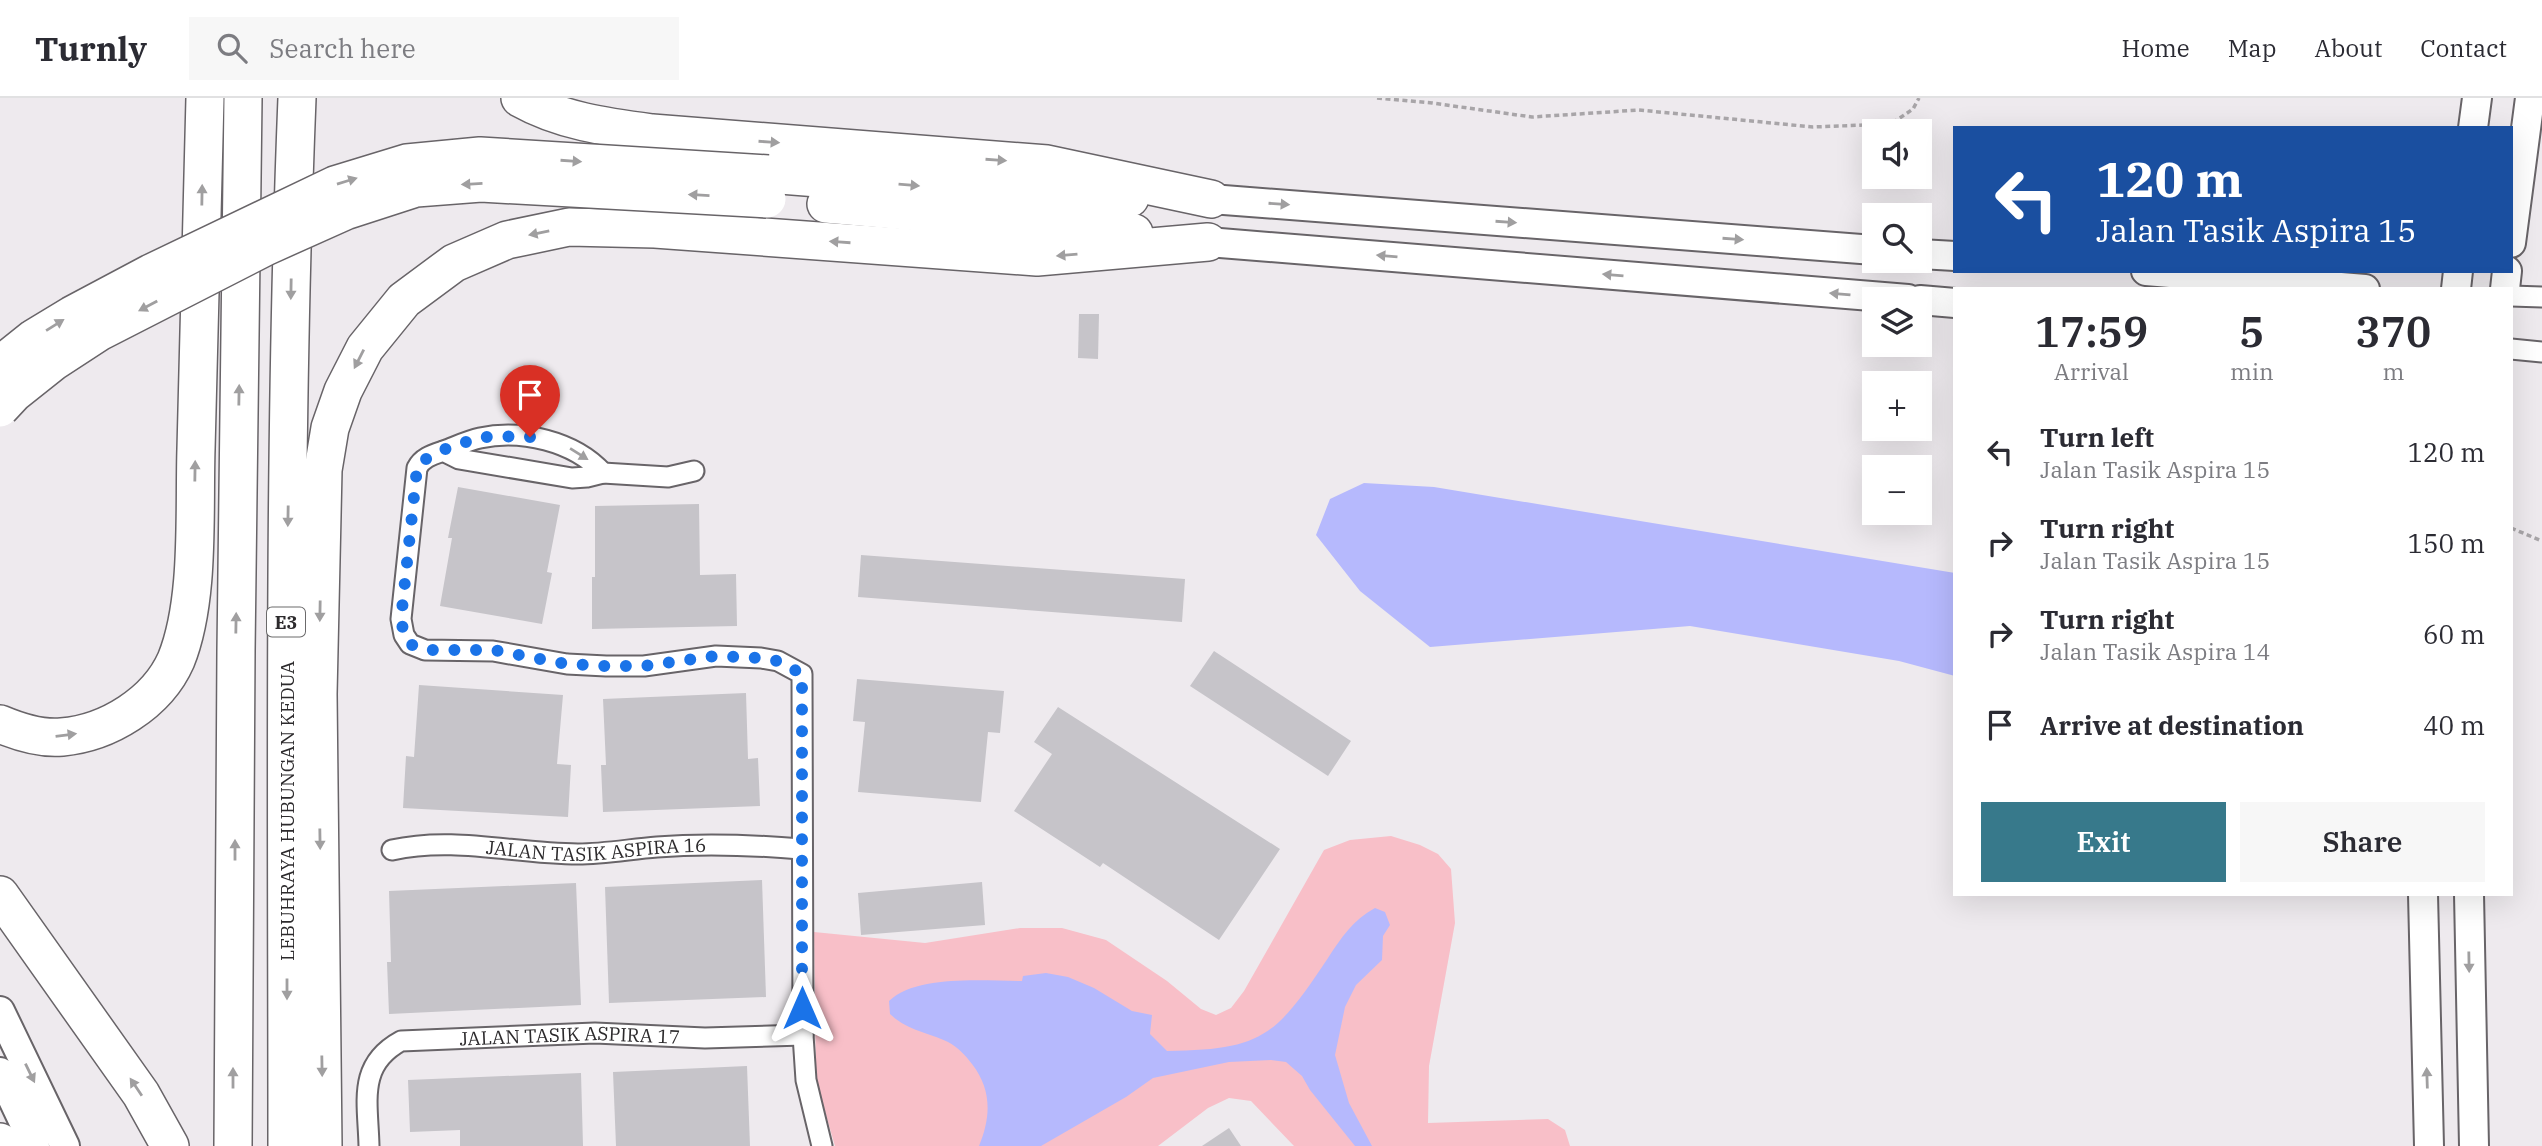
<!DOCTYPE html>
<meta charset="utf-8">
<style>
:root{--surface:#fff;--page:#f7f7f7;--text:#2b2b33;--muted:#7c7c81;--line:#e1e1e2;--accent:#37798b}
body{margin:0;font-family:"IBM Plex Serif",serif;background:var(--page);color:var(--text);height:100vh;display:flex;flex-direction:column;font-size:26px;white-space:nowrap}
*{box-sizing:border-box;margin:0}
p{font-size:23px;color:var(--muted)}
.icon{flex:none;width:38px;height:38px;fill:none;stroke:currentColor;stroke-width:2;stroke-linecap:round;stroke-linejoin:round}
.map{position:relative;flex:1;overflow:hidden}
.drawer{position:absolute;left:1953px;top:189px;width:560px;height:609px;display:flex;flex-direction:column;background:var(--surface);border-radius:0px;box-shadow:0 7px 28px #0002}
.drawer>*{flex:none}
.top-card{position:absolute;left:1953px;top:28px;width:560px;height:147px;border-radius:0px;box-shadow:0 7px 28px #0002;background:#1a4fa0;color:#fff;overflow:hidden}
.fabs{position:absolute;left:1862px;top:21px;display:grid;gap:14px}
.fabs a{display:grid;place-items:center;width:70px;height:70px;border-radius:0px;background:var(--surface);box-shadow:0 7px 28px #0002;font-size:35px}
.pin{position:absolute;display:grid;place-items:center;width:60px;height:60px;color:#fff;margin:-72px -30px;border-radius:50% 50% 50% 0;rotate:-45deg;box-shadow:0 0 7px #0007}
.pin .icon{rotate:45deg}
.me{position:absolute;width:77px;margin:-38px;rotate:0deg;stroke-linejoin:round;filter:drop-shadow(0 0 5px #0008)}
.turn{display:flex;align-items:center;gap:24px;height:147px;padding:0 28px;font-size:32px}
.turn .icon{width:91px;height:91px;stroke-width:2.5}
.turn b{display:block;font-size:49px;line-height:60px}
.eta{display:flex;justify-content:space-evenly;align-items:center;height:119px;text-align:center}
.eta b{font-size:42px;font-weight:600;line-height:49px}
.primary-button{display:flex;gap:14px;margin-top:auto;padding:14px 28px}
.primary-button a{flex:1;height:80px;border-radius:0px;background:var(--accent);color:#fff;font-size:28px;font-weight:600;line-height:80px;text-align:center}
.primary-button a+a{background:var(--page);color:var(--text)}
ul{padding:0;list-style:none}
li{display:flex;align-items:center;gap:21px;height:91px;padding:0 28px}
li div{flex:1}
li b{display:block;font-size:26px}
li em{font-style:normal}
header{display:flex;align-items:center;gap:42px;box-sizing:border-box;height:98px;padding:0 35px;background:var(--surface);border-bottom:2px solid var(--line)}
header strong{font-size:33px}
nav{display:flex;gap:38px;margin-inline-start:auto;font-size:24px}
.search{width:490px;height:63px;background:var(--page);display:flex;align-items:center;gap:18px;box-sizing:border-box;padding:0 24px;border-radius:0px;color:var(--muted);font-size:26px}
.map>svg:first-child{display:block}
</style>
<header>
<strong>Turnly</strong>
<div class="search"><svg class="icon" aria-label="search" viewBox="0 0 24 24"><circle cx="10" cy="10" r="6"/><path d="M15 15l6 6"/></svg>Search here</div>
<nav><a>Home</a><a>Map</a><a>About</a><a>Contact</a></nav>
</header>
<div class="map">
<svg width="2542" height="1048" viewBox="0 0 2542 1048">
<rect width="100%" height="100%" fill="#eeeaee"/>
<polygon fill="#f8bfc8" points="1391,738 1420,747 1438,756 1451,771 1455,825 1429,968 1428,1025 1548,1021 1565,1032 1570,1048 1294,1048 1251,1003 1229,1000 1208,1010 1158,1048 835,1048 816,983 814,834 925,845 1020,830 1062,830 1106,842 1167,883 1201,911 1216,917 1231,910 1244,893 1324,752 1350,742"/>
<g fill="#b6b9fd">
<polygon points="1364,385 1434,389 1955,475 1955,578 1899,563 1690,528 1430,549 1360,493 1316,437 1330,401"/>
<path d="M1375,810L1385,814L1390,827L1383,838L1382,862L1356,887L1345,909L1335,957L1349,1005L1372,1048H1355L1310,992L1302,978L1286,964L1271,962L1229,964L1153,980L1126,999L1041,1048H979C991,1019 992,992 972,966C965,957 959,950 948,944C927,934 908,933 890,916L889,903C917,876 985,883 1022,883L1023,878L1046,875L1068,879L1094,890L1132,913L1152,917L1150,936L1167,953C1263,952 1276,938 1328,860C1341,840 1353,822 1375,810Z"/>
</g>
<g fill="#c6c4c9">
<polygon points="1079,216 1099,216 1098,261 1078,260"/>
<polygon points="458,389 560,407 547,474 552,475 542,526 440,508 452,440 448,440"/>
<polygon points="699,406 700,477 736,476 737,528 592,531 592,479 595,479 595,408"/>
<polygon points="861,457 1185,481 1182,524 858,499"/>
<polygon points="1214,553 1351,643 1328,678 1190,588"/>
<polygon points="857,581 1004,593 1000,635 988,634 981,704 858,694 865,624 853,623"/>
<polygon points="419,587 563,597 557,666 571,667 568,719 403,710 406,658 414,659"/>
<polygon points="746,595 748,661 758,660 760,708 603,714 601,667 606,667 603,601"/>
<polygon points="1058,609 1280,751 1219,842 1103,765 1100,769 1014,713 1052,656 1034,644"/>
<polygon points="762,782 766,899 609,905 605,789"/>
<polygon points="982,784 985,827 861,837 858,795"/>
<polygon points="576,785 581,907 389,916 387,864 391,864 389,793"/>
<polygon points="747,968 750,1048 616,1048 613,974"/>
<polygon points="581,975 583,1048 460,1048 460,1032 410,1034 408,982"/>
<polygon points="1229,1030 1241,1048 1202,1048"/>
</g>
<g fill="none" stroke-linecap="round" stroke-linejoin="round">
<g stroke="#686468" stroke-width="23">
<g id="street">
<polyline points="2511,198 2542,199"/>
<polyline points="2511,251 2542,254"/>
<path d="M443,353L459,361L572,380L587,379L603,375C574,343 521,331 480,340C470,342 459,347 449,351C436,356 423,358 417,370L401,521L404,537L410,546L425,552L493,553L567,566L606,568H644L716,558L761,560L778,563L802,576L803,937L806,982L822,1048"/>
<polyline points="603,375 668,379 694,373"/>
<path id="s1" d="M392,752C454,738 515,756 578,756C604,756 631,751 657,749C706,745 753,747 801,751"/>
<path id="s2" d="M369,1048C368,1004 357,967 401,943L595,935L705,940L803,937"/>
</g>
</g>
<g stroke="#686468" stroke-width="32">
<g id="secondary">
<polyline points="2473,30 2477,0"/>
<polyline points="1211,101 1874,152"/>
<polyline points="1208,144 1908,201"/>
<polyline points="2511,145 2530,0"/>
<polyline points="1920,156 1955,158"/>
<polyline points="2146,173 2365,191"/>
<polyline points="2456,191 2458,173"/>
<polyline points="2505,191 2507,173"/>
<polyline points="1920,202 1955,205"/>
<polyline points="2423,796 2429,1048"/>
<polyline points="2469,796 2474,1048"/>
<polyline points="0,913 65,1048"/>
<polyline points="0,974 35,1048"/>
</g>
</g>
<g stroke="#686468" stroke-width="40">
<g id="highway">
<path d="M520,0C561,23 606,29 652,35L1047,66L1211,101"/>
<polyline points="768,76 1045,98 1130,100"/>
<polyline points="826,106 1045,125 1134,135"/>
<path d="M0,626C19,634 42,641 62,639C108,635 157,605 176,562C200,503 194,415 196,351C199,234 202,117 205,0"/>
<polyline points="0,797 141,996 170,1048"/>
<polyline points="0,1044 2,1048"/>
<polyline points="233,1048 236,553 243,0"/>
<path d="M287,1048C287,699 283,349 297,0"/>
<polyline points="323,1048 318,596 323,372 330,330 343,293 365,250 404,202 454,165 507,142 569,129 655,131 1037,159 1208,144"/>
</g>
</g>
<g stroke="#a8a5a8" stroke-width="3.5" stroke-dasharray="5 3.5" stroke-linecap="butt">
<polyline points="1377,0 1432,5 1532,19 1639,12 1813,29 1891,26 1913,11 1919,0"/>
<polyline points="2511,430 2542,443"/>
</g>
<use href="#street" stroke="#fff" stroke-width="19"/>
<use href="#secondary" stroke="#fff" stroke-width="28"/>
<use href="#highway" stroke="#fff" stroke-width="37"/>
<g stroke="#686468" stroke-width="40" stroke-linecap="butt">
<g id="highway-bridge">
<polyline points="0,267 34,240 72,217 151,175 335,87 407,65 480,58 768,76"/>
<polyline points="0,310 14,295 53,264 99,234 267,148 345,113 416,90 481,85 767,101"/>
</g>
</g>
<use href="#highway-bridge" stroke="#fff" stroke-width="37"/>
</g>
<defs><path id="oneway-solid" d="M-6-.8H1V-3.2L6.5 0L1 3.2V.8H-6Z" transform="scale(1.75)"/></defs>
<g fill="#a09fa0">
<use href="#oneway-solid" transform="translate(769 44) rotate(4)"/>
<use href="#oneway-solid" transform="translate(996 62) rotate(4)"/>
<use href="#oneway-solid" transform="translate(571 63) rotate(4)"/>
<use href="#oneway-solid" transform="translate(347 83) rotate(-17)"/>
<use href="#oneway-solid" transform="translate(472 86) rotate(177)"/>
<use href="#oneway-solid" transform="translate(909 87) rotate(5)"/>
<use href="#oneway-solid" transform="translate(202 97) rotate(-89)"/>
<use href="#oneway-solid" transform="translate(699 97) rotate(-177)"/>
<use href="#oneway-solid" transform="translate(1279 106) rotate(4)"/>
<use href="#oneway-solid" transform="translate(1506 124) rotate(4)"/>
<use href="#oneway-solid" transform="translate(539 135) rotate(168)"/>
<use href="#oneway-solid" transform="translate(1733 141) rotate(4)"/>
<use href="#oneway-solid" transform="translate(840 144) rotate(-176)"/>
<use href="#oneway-solid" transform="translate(1067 157) rotate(175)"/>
<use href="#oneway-solid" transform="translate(1387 158) rotate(-175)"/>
<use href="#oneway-solid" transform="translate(1613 177) rotate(-175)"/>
<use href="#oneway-solid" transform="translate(291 191) rotate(91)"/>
<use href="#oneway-solid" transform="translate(1840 196) rotate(-175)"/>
<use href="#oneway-solid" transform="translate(148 208) rotate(152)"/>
<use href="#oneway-solid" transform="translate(55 227) rotate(-32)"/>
<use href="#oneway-solid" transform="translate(359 261) rotate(117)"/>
<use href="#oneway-solid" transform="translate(239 297) rotate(-89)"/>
<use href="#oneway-solid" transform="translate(579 356) rotate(32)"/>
<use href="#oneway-solid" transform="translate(195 373) rotate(-89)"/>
<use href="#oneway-solid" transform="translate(288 418) rotate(91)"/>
<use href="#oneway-solid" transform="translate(320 513) rotate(91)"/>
<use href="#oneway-solid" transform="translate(236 525) rotate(-89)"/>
<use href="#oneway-solid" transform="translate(66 637) rotate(-7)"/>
<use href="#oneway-solid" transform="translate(320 741) rotate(89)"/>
<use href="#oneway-solid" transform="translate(235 752) rotate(-90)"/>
<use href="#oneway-solid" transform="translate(2469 864) rotate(89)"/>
<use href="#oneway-solid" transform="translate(287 891) rotate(90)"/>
<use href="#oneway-solid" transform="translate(322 968) rotate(89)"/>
<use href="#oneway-solid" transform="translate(30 975) rotate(64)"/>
<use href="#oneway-solid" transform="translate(233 980) rotate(-90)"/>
<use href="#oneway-solid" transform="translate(2427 980) rotate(-92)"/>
<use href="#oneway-solid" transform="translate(136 989) rotate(-124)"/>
</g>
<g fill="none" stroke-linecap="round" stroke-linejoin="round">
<path stroke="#1a73e8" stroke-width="12" stroke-dasharray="0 21.6" d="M530,339C514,339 496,337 480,340C464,344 424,356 417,370L401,521L404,537L410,546L425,552H493L567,566L606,568H644L716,558L761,560L778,563L802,576V910"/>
</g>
<g text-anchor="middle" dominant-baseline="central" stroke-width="5" stroke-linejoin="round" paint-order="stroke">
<rect fill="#fff" stroke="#6b6a6b" stroke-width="2" x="267" y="509.5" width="38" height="29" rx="5"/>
<g font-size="18" font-weight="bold" fill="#2c2a2c">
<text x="286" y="524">E3</text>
</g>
<g font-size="19" fill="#2c2a2c" stroke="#fff">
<text transform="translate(287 713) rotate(-90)">LEBUHRAYA HUBUNGAN KEDUA</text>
<text stroke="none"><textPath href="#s1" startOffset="205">JALAN TASIK ASPIRA 16</textPath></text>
<text stroke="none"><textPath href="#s2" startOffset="287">JALAN TASIK ASPIRA 17</textPath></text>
</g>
</g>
</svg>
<div class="fabs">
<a><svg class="icon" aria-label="sound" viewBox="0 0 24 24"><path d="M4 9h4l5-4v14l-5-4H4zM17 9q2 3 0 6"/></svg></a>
<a><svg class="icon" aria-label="search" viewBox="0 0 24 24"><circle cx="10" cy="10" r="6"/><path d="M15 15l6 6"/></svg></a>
<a><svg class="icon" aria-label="layers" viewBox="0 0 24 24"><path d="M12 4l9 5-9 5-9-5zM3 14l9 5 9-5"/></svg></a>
<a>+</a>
<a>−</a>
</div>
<div class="pin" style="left:530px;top:339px;background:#d93025"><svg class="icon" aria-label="arrive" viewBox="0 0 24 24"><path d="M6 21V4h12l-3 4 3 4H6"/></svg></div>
<svg class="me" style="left:802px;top:910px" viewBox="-20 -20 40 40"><path d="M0-17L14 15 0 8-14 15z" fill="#1a73e8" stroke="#fff" stroke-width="4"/></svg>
<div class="top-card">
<div class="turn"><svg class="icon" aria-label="left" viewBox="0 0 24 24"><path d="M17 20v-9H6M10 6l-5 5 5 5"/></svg><div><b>120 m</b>Jalan Tasik Aspira 15</div></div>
</div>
<section class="drawer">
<div class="eta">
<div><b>17:59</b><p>Arrival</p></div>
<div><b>5</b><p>min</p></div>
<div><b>370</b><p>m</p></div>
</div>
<ul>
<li><svg class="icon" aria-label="left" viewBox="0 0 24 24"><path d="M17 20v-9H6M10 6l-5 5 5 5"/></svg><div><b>Turn left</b><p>Jalan Tasik Aspira 15</p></div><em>120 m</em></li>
<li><svg class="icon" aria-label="right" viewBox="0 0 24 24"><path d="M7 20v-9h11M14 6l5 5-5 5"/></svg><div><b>Turn right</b><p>Jalan Tasik Aspira 15</p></div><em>150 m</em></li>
<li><svg class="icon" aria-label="right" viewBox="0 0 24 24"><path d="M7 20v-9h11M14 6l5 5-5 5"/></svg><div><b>Turn right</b><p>Jalan Tasik Aspira 14</p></div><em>60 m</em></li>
<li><svg class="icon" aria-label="arrive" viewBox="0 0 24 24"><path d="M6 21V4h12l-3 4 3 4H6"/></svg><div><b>Arrive at destination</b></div><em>40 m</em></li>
</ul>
<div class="primary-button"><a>Exit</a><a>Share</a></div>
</section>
</div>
